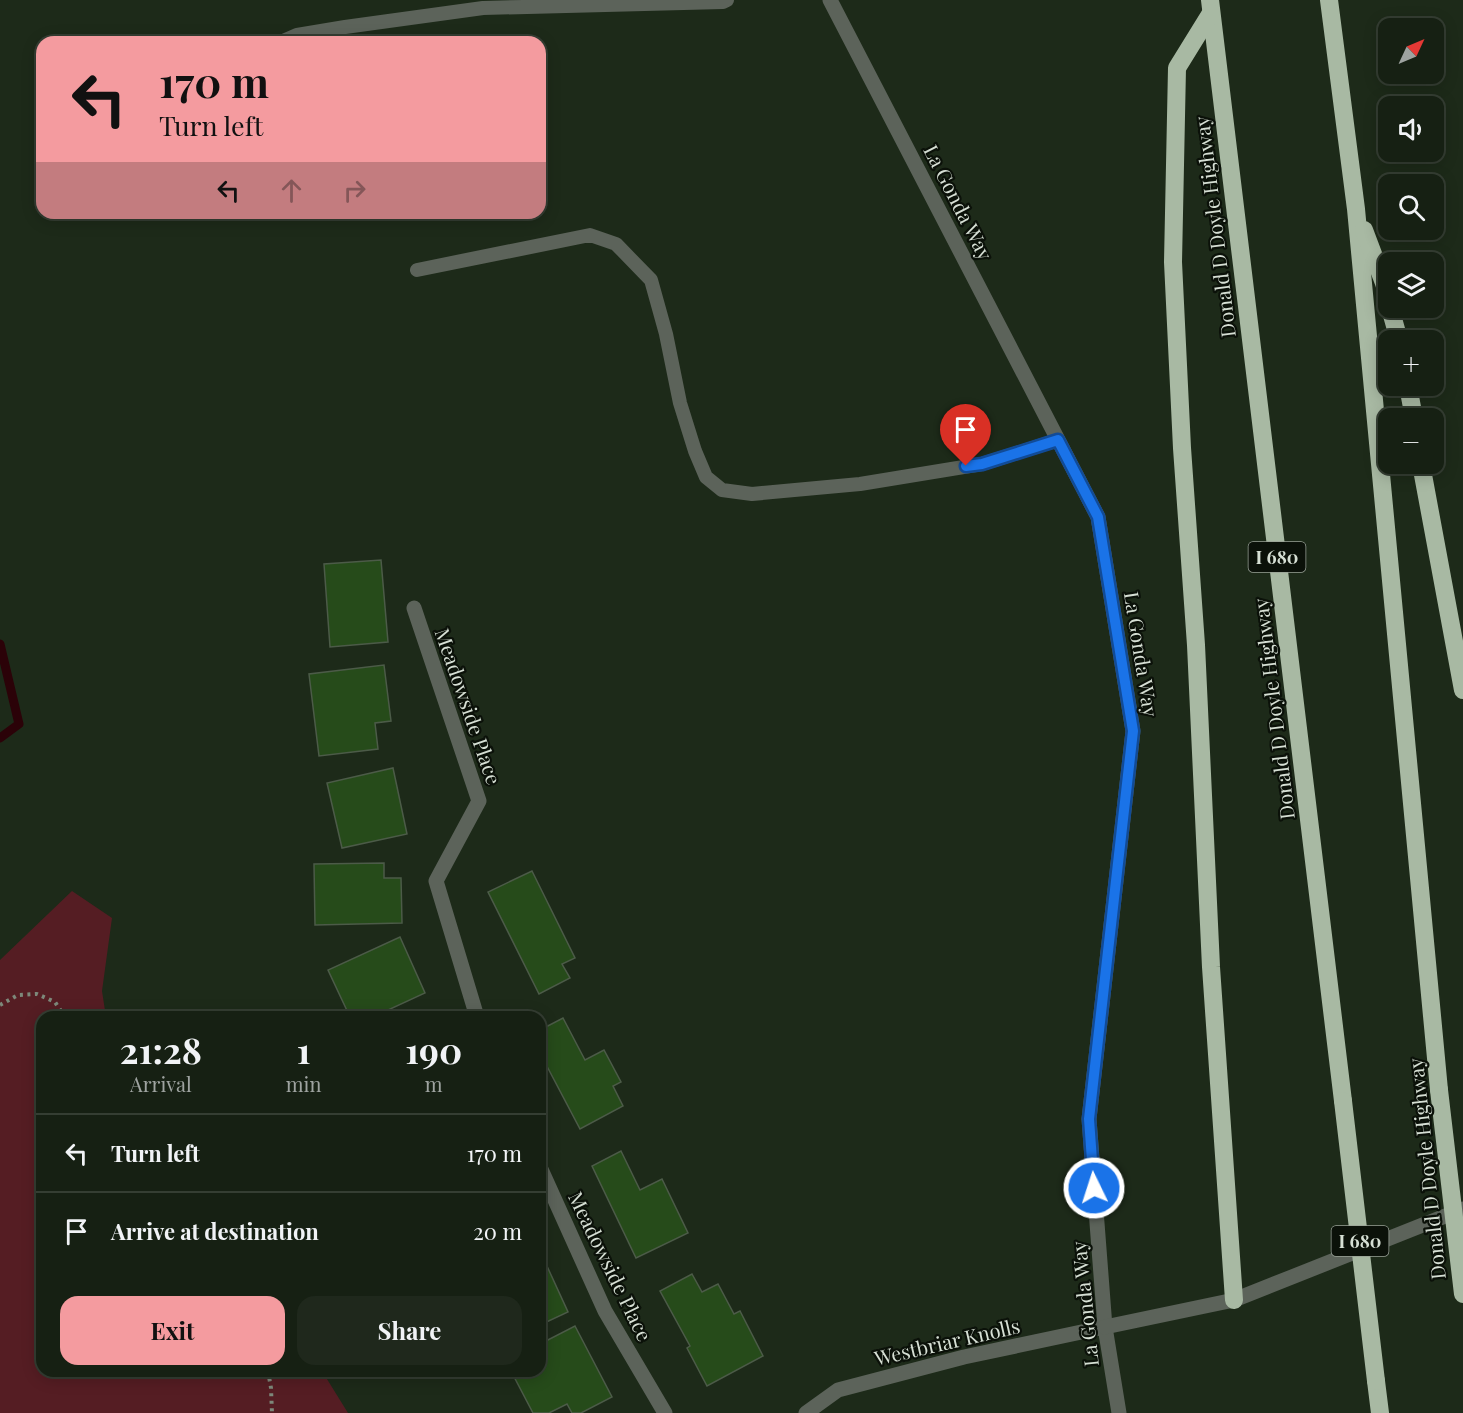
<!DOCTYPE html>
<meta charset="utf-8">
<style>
:root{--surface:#162013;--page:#1f281c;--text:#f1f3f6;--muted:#9ea3a0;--line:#353e33;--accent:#f49b9f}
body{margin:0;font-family:"Playfair Display",serif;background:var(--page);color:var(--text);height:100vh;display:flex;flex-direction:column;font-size:22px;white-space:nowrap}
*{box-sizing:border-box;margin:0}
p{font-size:20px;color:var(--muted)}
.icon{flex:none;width:33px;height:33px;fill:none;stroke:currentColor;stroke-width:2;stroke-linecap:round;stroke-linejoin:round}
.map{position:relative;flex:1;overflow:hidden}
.details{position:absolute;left:36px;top:1011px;width:510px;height:366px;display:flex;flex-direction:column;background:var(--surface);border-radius:18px;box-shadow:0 3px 15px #0003,0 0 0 2px var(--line)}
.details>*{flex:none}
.banner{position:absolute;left:36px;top:36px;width:510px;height:183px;border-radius:18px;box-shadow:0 3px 15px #0003,0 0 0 2px var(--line);background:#f49b9f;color:#111;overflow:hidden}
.needle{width:39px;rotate:46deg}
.buttons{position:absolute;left:1378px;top:18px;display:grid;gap:12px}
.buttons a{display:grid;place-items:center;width:66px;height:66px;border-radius:12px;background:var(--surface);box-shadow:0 3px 15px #0003,0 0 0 2px var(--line);font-size:30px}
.pin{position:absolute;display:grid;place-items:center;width:51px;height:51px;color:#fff;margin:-62px -26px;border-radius:50% 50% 50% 0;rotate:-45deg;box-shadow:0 0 6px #0007}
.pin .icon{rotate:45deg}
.me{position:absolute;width:66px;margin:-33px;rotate:356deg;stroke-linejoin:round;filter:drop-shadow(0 0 4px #0008)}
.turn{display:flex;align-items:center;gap:21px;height:126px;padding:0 24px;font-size:27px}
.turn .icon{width:78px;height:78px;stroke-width:2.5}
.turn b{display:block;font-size:42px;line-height:51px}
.lanes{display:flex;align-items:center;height:57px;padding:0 24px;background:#0003;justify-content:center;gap:30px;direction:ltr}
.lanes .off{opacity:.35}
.eta{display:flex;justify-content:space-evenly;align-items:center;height:102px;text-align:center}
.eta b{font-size:36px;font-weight:700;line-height:42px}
.action{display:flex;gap:12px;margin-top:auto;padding:12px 24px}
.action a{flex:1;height:69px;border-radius:18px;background:var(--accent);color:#111;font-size:24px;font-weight:700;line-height:69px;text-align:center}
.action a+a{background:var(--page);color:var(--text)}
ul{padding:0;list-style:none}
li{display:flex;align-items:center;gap:18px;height:78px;padding:0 24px;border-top:2px solid var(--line)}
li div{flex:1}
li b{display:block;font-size:22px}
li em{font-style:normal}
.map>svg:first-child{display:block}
</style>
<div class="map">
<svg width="1463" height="1413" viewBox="0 0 1463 1413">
<rect width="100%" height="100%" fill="#1d2a19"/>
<polygon fill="#551d23" points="72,891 112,918 102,991 106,1017 42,1017 42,1371 322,1371 348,1413 0,1413 0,960"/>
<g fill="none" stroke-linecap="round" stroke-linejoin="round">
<polyline stroke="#2b0208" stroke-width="9" points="0,644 19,724 0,738"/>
</g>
<g fill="#264b1a" stroke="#4c5b48" stroke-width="1.5">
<polygon points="381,560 388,642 330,647 324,564"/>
<polygon points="384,665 391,721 375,723 378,749 319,756 309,674"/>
<polygon points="393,768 407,834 342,848 327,783"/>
<polygon points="384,863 384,878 401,878 402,923 315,925 314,864"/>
<polygon points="532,871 575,958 562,964 570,978 539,994 488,892"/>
<polygon points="400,937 425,993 373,1017 350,1017 328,970"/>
<polygon points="563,1018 585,1060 604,1050 621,1082 613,1086 623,1106 580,1129 540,1053 540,1030"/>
<polygon points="621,1151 640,1190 662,1179 688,1233 636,1258 592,1166"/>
<polygon points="541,1253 568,1312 540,1325 540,1254"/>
<polygon points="692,1274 702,1292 718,1284 734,1314 740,1311 763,1356 707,1386 687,1348 690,1346 660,1291"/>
<polygon points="575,1326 612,1397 581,1413 572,1413 567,1404 549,1413 533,1413 511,1371 540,1371 540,1344"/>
</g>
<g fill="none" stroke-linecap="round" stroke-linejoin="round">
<g stroke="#7d887a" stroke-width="4" stroke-dasharray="3 4.5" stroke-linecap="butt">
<polyline points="0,1005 18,995 37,994 55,1002 65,1017"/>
<polyline points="268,1371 271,1388 272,1413"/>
</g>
<g stroke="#5c635a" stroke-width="14">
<polyline points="281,42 297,35 345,27 483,8 723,2 727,0"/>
<polyline points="417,270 590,235 616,244 651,280 666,334 680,403 695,451 706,477 722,490 752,494 860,484 982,464 1058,440"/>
</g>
<g stroke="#5c635a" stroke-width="15">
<polyline points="414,608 479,801 436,881 477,1017"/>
<polyline points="540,1167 605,1311 665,1413"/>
<polyline points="806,1413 838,1390 964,1357 1105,1327"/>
</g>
<g stroke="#5c635a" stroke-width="15">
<polyline points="830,0 1098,517 1133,731 1089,1119 1105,1327 1119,1413"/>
<polyline points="1105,1327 1234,1300 1463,1209"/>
</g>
<g stroke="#a8b9a3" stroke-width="18">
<polyline points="1210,0 1343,1101"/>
<polyline points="1329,0 1356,209 1439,1090"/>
<polyline points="1211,13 1177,68 1173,262 1182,448 1196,645 1211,967 1234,1300"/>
<polyline points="1364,230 1384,283 1389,302"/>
<polyline points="1390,308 1399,340"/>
<polyline points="1408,386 1414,418"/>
<polyline points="1421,464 1463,690"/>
<polyline points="1376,1381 1380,1413"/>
</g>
<g stroke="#a8b9a3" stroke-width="18">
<polyline points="1439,1090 1463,1294"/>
<polyline points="1343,1101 1376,1381"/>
</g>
</g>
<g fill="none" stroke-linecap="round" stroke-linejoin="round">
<g stroke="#114b97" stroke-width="15">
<polyline id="route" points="966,466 982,464 1058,440 1098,517 1133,731 1089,1119 1094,1188"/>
</g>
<use href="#route" stroke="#1a73e8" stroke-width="10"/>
</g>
<g text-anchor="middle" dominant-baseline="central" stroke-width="4.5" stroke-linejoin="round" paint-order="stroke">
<g fill="#0b1109" stroke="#99a197" stroke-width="1.5">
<rect x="1248.5" y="542" width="57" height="30" rx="4.5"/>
<rect x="1331.5" y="1226" width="57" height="30" rx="4.5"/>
</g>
<g font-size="18" font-weight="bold" fill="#d6dfd4">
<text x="1277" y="557">I 680</text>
<text x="1360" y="1241">I 680</text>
</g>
<g font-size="20" fill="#d6dfd4" stroke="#0b1109">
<text transform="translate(959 202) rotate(63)">La Gonda Way</text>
<text transform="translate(1214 227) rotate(-97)">Donald D Doyle Highway</text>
<text transform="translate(1142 654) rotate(81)">La Gonda Way</text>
<text transform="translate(469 706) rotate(71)">Meadowside Place</text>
<text transform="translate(1273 709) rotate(-97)">Donald D Doyle Highway</text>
<text transform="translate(1426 1169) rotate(-96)">Donald D Doyle Highway</text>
<text transform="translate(611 1266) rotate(64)">Meadowside Place</text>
<text transform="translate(1084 1304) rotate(-96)">La Gonda Way</text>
<text transform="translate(947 1341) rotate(-13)">Westbriar Knolls</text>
</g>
</g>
</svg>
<div class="buttons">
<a><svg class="needle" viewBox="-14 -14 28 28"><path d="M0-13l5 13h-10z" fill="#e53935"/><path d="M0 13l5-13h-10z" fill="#9ea3a0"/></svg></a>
<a><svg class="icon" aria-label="sound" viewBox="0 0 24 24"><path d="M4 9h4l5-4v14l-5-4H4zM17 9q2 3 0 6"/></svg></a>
<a><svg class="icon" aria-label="search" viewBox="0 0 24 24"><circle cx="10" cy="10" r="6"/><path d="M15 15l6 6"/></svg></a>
<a><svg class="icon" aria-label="layers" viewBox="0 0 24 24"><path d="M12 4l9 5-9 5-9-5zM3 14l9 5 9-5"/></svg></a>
<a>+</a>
<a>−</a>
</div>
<div class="pin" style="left:966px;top:466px;background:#d93025"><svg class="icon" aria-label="arrive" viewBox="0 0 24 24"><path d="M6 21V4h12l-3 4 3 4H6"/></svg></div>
<svg class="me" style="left:1094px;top:1188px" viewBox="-20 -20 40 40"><circle r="17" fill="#1a73e8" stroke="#fff" stroke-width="3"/><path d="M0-11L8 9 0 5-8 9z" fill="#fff"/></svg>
<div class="banner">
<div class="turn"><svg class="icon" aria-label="left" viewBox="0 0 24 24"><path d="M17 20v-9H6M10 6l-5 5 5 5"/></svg><div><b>170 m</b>Turn left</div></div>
<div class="lanes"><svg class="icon" aria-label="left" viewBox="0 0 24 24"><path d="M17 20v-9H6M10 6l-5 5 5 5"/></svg><svg class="icon off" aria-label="ahead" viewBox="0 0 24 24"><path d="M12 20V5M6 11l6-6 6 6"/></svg><svg class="icon off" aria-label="right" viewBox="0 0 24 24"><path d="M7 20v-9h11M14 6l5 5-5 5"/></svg></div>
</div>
<section class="details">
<div class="eta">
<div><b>21:28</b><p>Arrival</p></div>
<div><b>1</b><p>min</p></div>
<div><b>190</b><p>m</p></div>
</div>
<ul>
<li><svg class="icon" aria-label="left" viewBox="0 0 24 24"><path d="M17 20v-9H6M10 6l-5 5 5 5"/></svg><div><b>Turn left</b></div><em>170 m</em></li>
<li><svg class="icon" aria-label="arrive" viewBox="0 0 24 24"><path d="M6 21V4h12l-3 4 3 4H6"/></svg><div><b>Arrive at destination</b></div><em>20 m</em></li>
</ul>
<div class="action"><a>Exit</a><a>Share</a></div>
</section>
</div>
